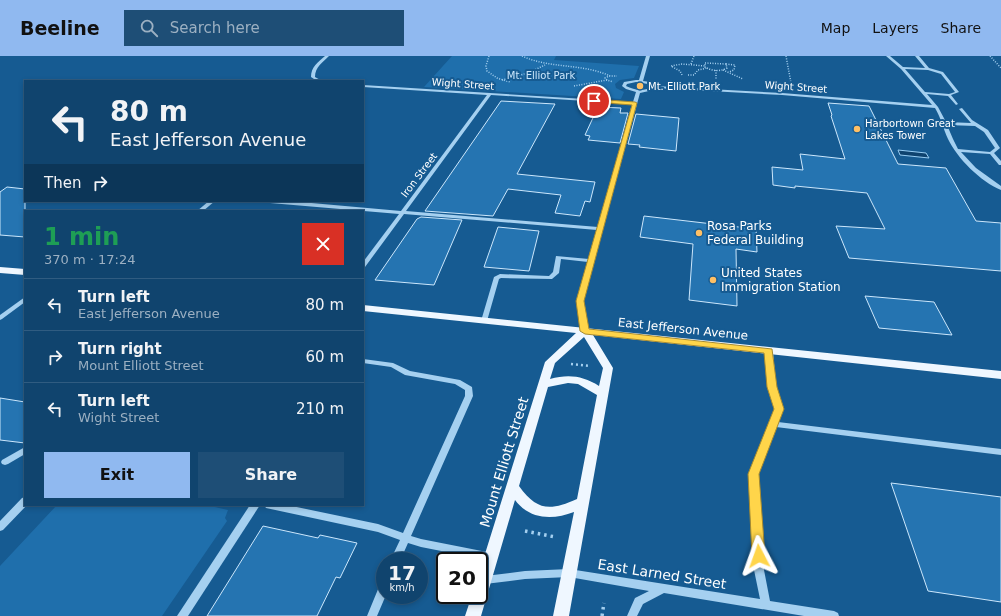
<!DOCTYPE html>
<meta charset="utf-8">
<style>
:root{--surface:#10446e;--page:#1e4e76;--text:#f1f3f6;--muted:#9cb0c2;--line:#305c81;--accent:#90b9f0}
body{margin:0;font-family:"DejaVu Sans",sans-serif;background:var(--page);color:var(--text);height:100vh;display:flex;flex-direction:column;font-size:15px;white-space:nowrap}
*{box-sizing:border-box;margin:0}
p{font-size:13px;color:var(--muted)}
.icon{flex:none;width:22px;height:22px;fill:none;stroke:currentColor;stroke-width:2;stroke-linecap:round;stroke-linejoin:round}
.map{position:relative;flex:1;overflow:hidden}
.side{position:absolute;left:24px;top:154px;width:340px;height:296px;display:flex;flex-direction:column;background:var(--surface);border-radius:0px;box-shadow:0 2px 6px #0003,0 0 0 1px var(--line)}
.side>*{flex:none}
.banner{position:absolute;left:24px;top:24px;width:340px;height:122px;border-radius:0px;box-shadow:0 2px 6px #0003,0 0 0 1px var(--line);background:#10446e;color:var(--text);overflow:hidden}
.speed{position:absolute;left:376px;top:496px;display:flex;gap:8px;font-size:20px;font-weight:700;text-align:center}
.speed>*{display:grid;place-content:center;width:52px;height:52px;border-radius:50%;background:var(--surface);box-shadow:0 2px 6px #0003,0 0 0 1px var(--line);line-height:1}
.speed small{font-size:10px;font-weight:400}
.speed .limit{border:2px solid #111;border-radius:6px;background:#fff;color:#111}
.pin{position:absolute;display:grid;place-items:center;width:34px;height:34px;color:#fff;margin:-17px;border:2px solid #fff;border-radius:50%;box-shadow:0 1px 4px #0007}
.me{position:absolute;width:44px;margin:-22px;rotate:356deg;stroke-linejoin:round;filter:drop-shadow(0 0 3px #0008)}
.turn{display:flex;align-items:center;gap:14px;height:84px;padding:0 20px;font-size:18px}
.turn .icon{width:52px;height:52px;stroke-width:2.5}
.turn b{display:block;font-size:28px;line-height:34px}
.then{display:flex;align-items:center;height:38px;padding:0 20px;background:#0003;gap:8px;font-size:15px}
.round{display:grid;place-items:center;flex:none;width:42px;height:42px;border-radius:0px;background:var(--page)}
.summary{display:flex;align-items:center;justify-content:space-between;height:68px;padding:0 20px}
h1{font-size:24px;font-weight:700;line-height:30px;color:#1e9e55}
.button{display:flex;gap:8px;margin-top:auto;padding:8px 20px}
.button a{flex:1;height:46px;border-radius:0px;background:var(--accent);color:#111;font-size:16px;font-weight:700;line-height:46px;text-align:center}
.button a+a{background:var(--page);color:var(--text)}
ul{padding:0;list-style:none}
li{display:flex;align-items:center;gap:12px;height:52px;padding:0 20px;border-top:1px solid var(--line)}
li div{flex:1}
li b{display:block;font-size:15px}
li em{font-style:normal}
header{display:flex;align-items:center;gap:24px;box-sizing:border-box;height:56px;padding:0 20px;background:var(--accent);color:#111}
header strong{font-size:19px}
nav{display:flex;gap:22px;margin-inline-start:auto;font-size:14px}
.search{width:280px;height:36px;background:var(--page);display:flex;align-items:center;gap:10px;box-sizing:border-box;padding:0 14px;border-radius:0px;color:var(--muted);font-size:15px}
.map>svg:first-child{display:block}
</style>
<header>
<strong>Beeline</strong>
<div class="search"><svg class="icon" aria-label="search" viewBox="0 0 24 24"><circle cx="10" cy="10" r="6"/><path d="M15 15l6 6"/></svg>Search here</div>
<nav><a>Map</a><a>Layers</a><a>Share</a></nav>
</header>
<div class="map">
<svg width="1001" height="560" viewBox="0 0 1001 560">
<rect width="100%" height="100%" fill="#165b92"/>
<g fill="#1f6fac">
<polygon points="452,0 556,0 554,4 639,10 634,22 620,24 615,28 616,32 624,36 621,43 424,31"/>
<polygon points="57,449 206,449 228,454 225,462 227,465 162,560 0,560 0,510"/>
</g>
<polygon fill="#0e436f" stroke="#98cdf3" points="898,94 926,97 929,102 900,99"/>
<g fill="#2574b1" stroke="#cce7fc">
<polygon points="501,45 555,48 517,118 595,126 590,146 585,145 580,160 555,157 561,139 508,133 493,160 425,155"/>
<polygon points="828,47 869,50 898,108 946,112 976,165 1001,167 1001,215 849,202 836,170 885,173 867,137 795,130 795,132 773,129 772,111 803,114 800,98 845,103 831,60 832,59"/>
<polygon points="598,51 621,52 620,57 628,57 620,87 588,84 590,80 585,79"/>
<polygon points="636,58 679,62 676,95 639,91 640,89 628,88"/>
<polygon points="7,131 25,133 25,181 0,179 0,136"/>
<polygon points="644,160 756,173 757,196 736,193 737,250 689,244 693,188 640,181"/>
<polygon points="421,161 462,164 434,229 375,224 417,163"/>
<polygon points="498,171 539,175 529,215 484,211"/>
<polygon points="865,240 934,246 952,279 879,272"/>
<polygon points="0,342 25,346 25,387 0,384"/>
<polygon points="891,427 1001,441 1001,546 928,535"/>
<polygon points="263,470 318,482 320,479 357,487 340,522 336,521 317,560 207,560"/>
</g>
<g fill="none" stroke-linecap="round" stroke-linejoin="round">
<g stroke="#a5d0f0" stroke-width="1.5" stroke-dasharray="1 1.5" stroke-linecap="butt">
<polyline points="489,0 486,10 487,15 497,22 510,26"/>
<path d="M522,0C550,13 582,7 610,20"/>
<polyline points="786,0 791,27"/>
<polyline points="990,0 1001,12"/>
<path d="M705,7L726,8L727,12C720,16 712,15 705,11Z"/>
<polyline points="691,8 694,0"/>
<polyline points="726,8 735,9 734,14 729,16"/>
<polyline points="716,14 716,24"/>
<polyline points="723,14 743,23"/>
<polyline points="682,19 680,15 671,10 682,8 705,10"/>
<polyline points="688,19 694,19 698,14 707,12"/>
<polyline points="502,24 528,17 545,9"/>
<polyline points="607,24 605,22 609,20 617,20"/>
<polyline points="574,30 607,24 613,26"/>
</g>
<polyline stroke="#a5d0f0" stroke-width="2.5" stroke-dasharray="2 3" stroke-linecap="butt" points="571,308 590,310"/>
<g stroke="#a5d0f0" stroke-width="3.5" stroke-dasharray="2.5 4" stroke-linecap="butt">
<polyline points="525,475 555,481"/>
<polyline points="602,560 604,547"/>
</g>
<g fill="#a5d0f0" fill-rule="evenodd">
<path d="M325,0H329C323,6 315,11 315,21L322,25H317L311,21C311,11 318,6 325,0Z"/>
<path d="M646,0H650L643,25L650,26L655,30L782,37L932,49L901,13L886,0H890L903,11L925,12L915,0H919L929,12L943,16L959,36L951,39L958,48L956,49L948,40L927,38L938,51L946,66L971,67L959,53L962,52L972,64L988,74L1000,92L994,97L1001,105V109H999L990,98L961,96L976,112L1001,130V134C981,126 957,102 948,83C943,72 941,62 935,52L782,39L655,32L649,35L640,37L583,245L588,275L585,277L582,275L577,245L588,206L561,203L559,217L552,223L501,222L499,223L487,265L484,267L481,265L494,221L500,218L549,220L553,216L556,200L589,203L597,174L404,158L365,211L363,212V206L399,158L270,147L267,145H289L401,155L487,39L363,31V29L633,46L636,36L626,33L622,30L624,26L636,24H639ZM905,13L928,14L941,18L955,36L949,38L925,36ZM636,26L648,28L652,31C643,36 634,34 626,30L627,28ZM491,39L632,48L598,171L406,155ZM947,69L975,70L984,76L995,92L990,96L958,93L953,83Z"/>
<polygon points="209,145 215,145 203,155 197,155"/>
<polygon points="25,241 25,246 2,263 0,264 0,259"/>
<polygon points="766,293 772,293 773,295 776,331 783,353 778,366 1001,393 1001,399 776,371 757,418 764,514 770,545 834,555 838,557 839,560 804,560 664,537 643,548 637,560 627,560 635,542 649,535 569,521 525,523 485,528 481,527 480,524 481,521 485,520 525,515 569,513 760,543 754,514 749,418 769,369 768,368 775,353 768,331 765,295"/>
<polygon points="363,303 393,307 410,315 460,324 472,331 473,340 411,480 421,483 492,497 495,498 497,501 495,504 492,505 421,491 408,487 400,505 390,505 400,484 378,476 266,452 264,449 287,449 378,468 403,477 465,340 465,334 455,328 405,319 391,311 363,307"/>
<polygon points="25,391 25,398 8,408 5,409 2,408 1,406 2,404"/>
<polygon points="25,441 25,449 27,449 3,474 0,475 0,465 22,442"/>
<polygon points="250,449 260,449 188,560 177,560"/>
<polygon points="385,524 385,539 386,539 377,560 367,560 381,526"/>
</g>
<g fill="#eff7ff" fill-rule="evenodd">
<polygon points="0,211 25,213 25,219 0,217"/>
<path d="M363,249L1001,315V323L593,279L613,312L569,560H553L574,456C553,464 530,464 515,444L481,560H465L472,539H479V517L545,306L576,277L363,255ZM584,281L603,312L599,330C583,320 569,318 550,323L555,307ZM568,327L578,328L597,339L577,443C550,455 537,455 519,430L548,331Z"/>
</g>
</g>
<polygon fill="#ffd54a" stroke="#a68a30" points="594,43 635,46 637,47 584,245 589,273 772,293 777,331 784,353 759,418 765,500 763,504 759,505 754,504 752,500 748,418 774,353 767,331 764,297 585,278 580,275 576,245 632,49 592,46 592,44"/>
<g fill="#ffc065" stroke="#165b92" stroke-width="1.5">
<circle cx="640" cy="30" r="4"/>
<circle cx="857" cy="73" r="4"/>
<circle cx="699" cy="177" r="4"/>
<circle cx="713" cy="224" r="4"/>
</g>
<g text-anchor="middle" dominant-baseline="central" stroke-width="4" stroke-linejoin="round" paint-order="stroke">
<g font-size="10" fill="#cce7fc" stroke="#165b92">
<text x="541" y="19">Mt. Elliot Park</text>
</g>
<g font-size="10" fill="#fff" stroke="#165b92">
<text transform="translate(463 28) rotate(4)">Wight Street</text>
<text transform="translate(796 31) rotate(4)">Wight Street</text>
<text transform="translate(419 119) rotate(-53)">Iron Street</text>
</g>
<g font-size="10" fill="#fff" stroke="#165b92" text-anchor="start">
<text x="648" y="30">Mt. Elliott Park</text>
<text x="865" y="67">Harbortown Great<tspan x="865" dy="12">Lakes Tower</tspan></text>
</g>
<g font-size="12" fill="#fff" stroke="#165b92" text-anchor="start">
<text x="707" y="170">Rosa Parks<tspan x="707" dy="14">Federal Building</tspan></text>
<text x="721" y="217">United States<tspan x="721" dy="14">Immigration Station</tspan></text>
</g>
<g font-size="12" fill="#fff" stroke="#165b92">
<text transform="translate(683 273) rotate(6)">East Jefferson Avenue</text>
</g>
<g font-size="14" fill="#fff" stroke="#165b92">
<text transform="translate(504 406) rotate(-73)">Mount Elliott Street</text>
<text transform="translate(662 518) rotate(9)">East Larned Street</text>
</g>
</g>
</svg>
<div class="speed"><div>17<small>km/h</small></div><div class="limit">20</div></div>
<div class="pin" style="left:594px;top:45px;background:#d93025"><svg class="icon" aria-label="arrive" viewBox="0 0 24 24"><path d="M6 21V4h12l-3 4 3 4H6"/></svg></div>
<svg class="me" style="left:759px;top:500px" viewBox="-20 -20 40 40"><path d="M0-17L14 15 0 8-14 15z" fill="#ffd54a" stroke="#fff" stroke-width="4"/></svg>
<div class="banner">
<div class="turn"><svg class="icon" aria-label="left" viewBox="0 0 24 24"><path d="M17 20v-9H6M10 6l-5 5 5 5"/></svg><div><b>80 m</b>East Jefferson Avenue</div></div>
<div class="then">Then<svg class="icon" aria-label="right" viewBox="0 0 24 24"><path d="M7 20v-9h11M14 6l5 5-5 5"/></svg></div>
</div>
<section class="side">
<div class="summary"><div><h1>1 min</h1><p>370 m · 17:24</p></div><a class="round" style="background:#d93025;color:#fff"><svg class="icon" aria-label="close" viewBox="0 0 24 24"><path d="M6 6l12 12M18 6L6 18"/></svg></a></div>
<ul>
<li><svg class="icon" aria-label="left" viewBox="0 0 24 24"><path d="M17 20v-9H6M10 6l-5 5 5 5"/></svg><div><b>Turn left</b><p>East Jefferson Avenue</p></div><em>80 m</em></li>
<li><svg class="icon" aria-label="right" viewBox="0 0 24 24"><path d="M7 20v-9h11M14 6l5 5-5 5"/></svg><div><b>Turn right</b><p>Mount Elliott Street</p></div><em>60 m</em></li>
<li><svg class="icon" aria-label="left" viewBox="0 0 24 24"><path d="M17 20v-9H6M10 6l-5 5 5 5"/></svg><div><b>Turn left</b><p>Wight Street</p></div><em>210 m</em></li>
</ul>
<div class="button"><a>Exit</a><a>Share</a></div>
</section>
</div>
